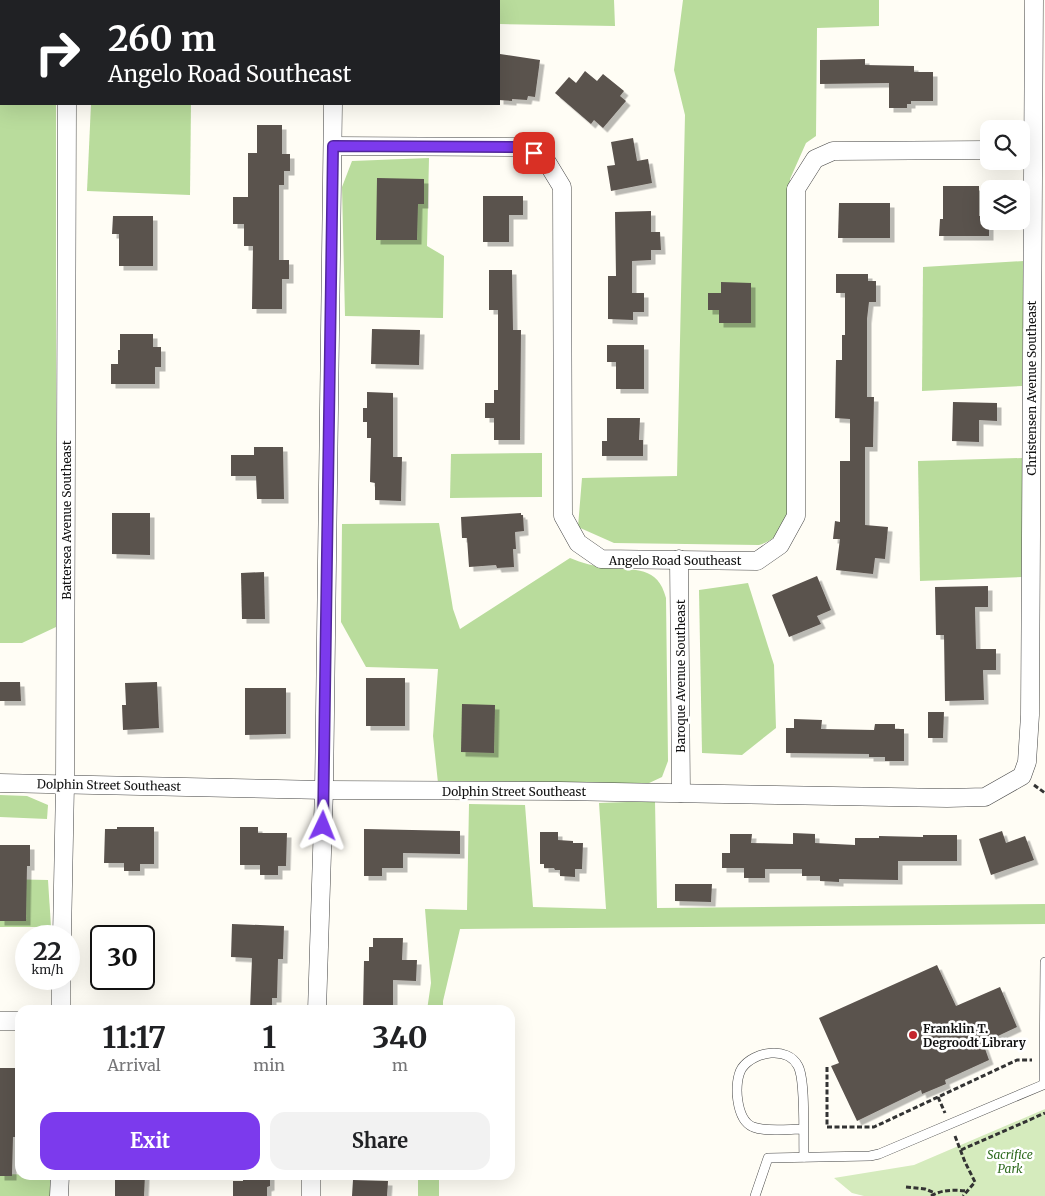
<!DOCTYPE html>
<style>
:root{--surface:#fff;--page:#f2f2f2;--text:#202124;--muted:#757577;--accent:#7c3aed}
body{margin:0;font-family:Merriweather,serif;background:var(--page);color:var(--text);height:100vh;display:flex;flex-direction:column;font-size:19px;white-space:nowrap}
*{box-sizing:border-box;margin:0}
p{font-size:16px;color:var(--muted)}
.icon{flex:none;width:28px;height:28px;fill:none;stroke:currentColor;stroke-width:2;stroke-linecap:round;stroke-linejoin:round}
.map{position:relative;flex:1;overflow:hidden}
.details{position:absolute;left:15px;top:1005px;width:500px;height:175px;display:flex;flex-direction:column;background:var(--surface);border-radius:15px;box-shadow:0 5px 20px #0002}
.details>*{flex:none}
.hud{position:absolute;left:0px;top:0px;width:500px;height:105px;box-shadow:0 5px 20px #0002;background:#202124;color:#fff;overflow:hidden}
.buttons{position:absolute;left:980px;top:120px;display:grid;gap:10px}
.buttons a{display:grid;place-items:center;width:50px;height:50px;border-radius:10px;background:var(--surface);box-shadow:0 5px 20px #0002;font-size:25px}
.speed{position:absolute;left:15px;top:925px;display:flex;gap:10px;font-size:25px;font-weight:700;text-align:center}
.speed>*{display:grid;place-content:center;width:65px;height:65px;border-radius:50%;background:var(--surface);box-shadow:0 5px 20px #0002;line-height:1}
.speed small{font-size:12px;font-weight:400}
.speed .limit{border:2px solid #111;border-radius:8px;background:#fff;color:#111}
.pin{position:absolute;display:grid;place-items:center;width:42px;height:42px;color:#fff;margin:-21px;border-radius:10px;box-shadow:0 2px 8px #0006}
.me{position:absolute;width:55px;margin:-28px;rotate:2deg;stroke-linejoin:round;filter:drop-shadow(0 0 4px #0008)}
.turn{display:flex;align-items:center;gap:18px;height:105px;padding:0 25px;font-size:22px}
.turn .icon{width:65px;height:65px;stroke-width:2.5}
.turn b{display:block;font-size:35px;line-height:42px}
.eta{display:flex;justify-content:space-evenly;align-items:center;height:85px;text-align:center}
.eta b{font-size:30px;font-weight:700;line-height:35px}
.primary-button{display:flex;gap:10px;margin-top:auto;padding:10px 25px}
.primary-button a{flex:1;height:58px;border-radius:15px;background:var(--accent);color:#fff;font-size:20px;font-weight:700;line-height:58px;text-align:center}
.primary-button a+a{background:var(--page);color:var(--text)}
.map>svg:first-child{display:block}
</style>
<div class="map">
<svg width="1045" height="1196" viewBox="0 0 1045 1196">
<defs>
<filter id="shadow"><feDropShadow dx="4.5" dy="4.5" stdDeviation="0" flood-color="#0004"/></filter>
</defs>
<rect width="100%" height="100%" fill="#fffdf5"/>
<polygon fill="#d5ebbd" points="1045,1109 1045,1196 864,1196 852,1193 834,1178 914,1165"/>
<g fill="#b9dc9c">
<polygon points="0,0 56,0 1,1 1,104 56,104 56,627 22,643 0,643"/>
<polygon points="420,0 614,0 615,26 499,24 499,1"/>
<path d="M683,0H879V26L817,28L816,136L806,143L790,179L789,504C785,525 781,538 759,545L614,543L578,527L582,478L677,476L685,115L674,70Z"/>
<polygon points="91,104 191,104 190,195 87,191"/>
<polygon points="429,158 427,246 444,256 443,318 345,316 342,187 352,161"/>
<polygon points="1024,261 1022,386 922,391 923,267"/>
<polygon points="542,453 542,497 450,498 451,454"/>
<polygon points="1022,458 1022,577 920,581 918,461"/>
<path d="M439,523L453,609L460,629L570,558C582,563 594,566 607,568C635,570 658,566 666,598L668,761L662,777L647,784L438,783L433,736L438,669L366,667L341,622L342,524Z"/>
<polygon points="748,583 774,665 776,728 742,755 702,753 699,590"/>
<polygon points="0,795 27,796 48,805 47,819 0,817"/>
<polygon points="655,801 657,908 1045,904 1045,924 460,929 443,1001 443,1010 427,1010 431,983 425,909 467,910 469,804 525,805 533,907 606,909 599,803"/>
<polygon points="0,879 48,880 51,927 0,927"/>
<polygon points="0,1174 51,1175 50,1196 0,1196"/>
<rect x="418" y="1175" width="21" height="21"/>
</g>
<g fill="#5a524d" filter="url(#shadow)">
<polygon points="500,54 540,60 535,97 528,96 527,100 512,99 512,101 499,100"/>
<polygon points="865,59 865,65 914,66 914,72 933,72 933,101 911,101 911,104 907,104 907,108 889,108 889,83 820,84 820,60"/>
<polygon points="585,71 597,81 603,74 624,91 620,96 626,101 603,128 594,120 591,124 555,93 569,77 576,83"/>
<polygon points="257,125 282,125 282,154 290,154 290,171 284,171 284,185 279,185 279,260 289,260 289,279 282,279 282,309 252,309 253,246 244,246 244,224 233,224 233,197 248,197 248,153 257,153"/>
<polygon points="633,138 637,161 648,159 652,183 611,191 607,166 615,165 611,142"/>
<polygon points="377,178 424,179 424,204 418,204 417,240 376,240"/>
<polygon points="943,186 979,186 979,216 989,216 989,236 939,236 940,219 943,219"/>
<polygon points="483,196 523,196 523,215 509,215 509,242 483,242"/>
<polygon points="839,203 890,203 890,238 838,238"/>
<polygon points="651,211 651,232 660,232 661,250 651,250 651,260 632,261 632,293 644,293 644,312 633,312 633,320 608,319 608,276 616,276 615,212"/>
<polygon points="113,216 153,216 153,266 119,266 119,234 112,234"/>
<polygon points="489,270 512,270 513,330 521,330 520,440 494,440 494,418 485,418 485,403 494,403 494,390 498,390 498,310 489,310"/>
<polygon points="836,274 868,274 868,281 876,281 876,302 869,302 867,319 867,397 874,397 873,447 865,447 865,525 888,527 885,559 875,558 873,574 836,570 840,539 833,539 835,521 840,522 840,461 850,461 850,419 835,418 836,360 842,360 842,335 845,335 845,293 836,293"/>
<polygon points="721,282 751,283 751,323 719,323 719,310 708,310 708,293 721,293"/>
<polygon points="372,329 420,330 419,365 371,364"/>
<polygon points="120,334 153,334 153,347 161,347 161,367 155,367 155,384 111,384 111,364 118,364 118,350 120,350"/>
<polygon points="607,345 644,345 644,389 616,389 616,362 607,362"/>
<polygon points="367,392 393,393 393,457 402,457 401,501 375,500 375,483 370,482 371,438 367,438 367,422 363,422 363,408 367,408"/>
<polygon points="953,402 997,403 997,421 979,420 979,442 952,441"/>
<polygon points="607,418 640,418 639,440 643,440 643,456 602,456 602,441 607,441"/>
<polygon points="254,447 283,447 284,499 257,499 256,476 231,476 231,455 254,455"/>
<polygon points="112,513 150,513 150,555 112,554"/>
<polygon points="521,513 521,515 523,515 524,531 515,532 516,549 513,549 514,567 497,568 496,565 469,567 467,538 462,538 461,517"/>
<polygon points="264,572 265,619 242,619 241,573"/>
<polygon points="817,576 831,610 817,616 821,624 789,637 772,595"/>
<polygon points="988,586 988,607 975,607 976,649 996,649 996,670 983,670 984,700 945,701 944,635 936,635 935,587"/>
<rect x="366" y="678" width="39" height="48"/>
<polygon points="0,682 20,682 21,701 0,701"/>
<polygon points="157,682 159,728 123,730 122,705 126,705 125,683"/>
<polygon points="245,688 286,688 286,734 245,735"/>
<polygon points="462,704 495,705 494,753 461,752"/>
<polygon points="928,712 944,712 943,738 928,738"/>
<polygon points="794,719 822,720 821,729 874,730 875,724 895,724 895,729 904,729 904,761 885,761 885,757 869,757 869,754 786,753 786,728 794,728"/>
<polygon points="117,827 154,827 154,864 140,864 140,871 124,871 124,863 104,863 105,829 117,829"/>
<polygon points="240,827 258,827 258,833 287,833 286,866 278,866 278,875 260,875 260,865 240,865"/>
<polygon points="364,829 460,831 460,854 403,853 403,868 382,868 382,876 364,876"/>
<polygon points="1002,831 1006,843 1025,836 1034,860 991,875 979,839"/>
<polygon points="540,832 558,832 558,840 573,841 573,843 583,843 582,869 575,869 575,877 560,876 560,870 555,870 554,868 544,868 544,864 540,864"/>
<polygon points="793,833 815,834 815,843 855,845 855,838 879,838 879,836 923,837 923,835 957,835 957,861 898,861 898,880 839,879 839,882 820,881 820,876 802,876 802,869 765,869 765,878 744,878 744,868 722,868 722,853 730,853 730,834 752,834 751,843 793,844"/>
<polygon points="0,845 30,845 30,866 27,866 26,921 0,921"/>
<polygon points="675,884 712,884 711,902 675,901"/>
<polygon points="232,924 284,926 283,959 278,959 277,998 272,998 272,1010 250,1010 252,958 231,957"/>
<polygon points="373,938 403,938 402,960 417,960 416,981 393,980 393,1010 363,1010 364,961 369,961 369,947 373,947"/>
<polygon points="937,965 956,1006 1000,987 1017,1027 983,1043 989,1060 945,1080 946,1084 922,1094 921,1090 857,1121 831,1066 839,1063 819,1018"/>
<polygon points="0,1068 20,1068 20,1137 13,1137 12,1176 0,1176"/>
<polygon points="115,1175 145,1175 144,1196 115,1196"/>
<polygon points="243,1175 270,1175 270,1186 267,1187 267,1196 233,1196 233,1181 243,1181"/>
<polygon points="353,1180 388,1181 387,1196 352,1196"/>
</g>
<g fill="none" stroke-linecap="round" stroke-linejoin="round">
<g stroke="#444" stroke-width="10">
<g id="lane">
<polyline points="1044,1084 1045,962"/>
<path d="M803,1129C789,1129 766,1132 753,1127C736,1120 733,1082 742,1068C754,1051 788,1046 798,1066C806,1080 803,1138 804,1157"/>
<polyline points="755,1196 768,1158 870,1156 879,1154 1045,1084"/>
</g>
</g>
<g stroke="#444" stroke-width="19">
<g id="street">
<polyline points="333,0 333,1"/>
<polyline points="68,1 68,0"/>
<polyline points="333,146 522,147 545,159 562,187 563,516 578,543 601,559 757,561 780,545 796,516 796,189 815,159 833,151 989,150"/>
<polyline points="679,559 681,793"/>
<polyline points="0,783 324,790 560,791 947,798 985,797 1022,776 1027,762 1030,715 1034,0"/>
<polyline points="62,936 65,785 67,104"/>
<polyline points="61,1010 61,979"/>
<polyline points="317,1010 324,790 333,104"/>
<polyline points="0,1021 20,1021"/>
<polyline points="59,1196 60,1175"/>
<polyline points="311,1196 311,1175"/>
</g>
</g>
<g stroke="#333" stroke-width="3" stroke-dasharray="5 2.5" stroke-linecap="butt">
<polyline points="1034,785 1045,793"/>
<polyline points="827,1067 827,1127 874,1127 1017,1060 1032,1060"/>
<polyline points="938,1097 945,1113"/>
<polyline points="955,1136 965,1162 975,1182 963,1196"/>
<polyline points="961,1150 1045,1113"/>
<polyline points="906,1187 925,1189 935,1193"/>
<path d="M931,1196C943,1189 954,1190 967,1191"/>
</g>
<use href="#lane" stroke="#fff" stroke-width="9"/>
<use href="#street" stroke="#fff" stroke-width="18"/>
</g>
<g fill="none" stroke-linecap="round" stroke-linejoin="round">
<g stroke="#51269a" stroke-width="12">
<polyline id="route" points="323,826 333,146 522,147 534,153"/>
</g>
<use href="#route" stroke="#7c3aed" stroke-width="9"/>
</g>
<circle fill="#c4262e" stroke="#fff" stroke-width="2" cx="913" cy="1035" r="5"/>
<g text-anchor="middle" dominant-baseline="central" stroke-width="5" stroke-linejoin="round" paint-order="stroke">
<g font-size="12" fill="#111" stroke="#fff">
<text transform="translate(1031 388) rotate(-90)">Christensen Avenue Southeast</text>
<text transform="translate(66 520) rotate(-90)">Battersea Avenue Southeast</text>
<text x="675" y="560">Angelo Road Southeast</text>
<text transform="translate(680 676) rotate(-90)">Baroque Avenue Southeast</text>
<text transform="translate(109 785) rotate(1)">Dolphin Street Southeast</text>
<text x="514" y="791">Dolphin Street Southeast</text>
</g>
<g font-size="12" font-weight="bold" fill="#111" stroke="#fff" text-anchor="start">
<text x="923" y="1028">Franklin T.<tspan x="923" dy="14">Degroodt Library</tspan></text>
</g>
<g font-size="12" font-style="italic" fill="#2f6b1f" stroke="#fff">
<text x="1010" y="1154">Sacrifice<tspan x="1010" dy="14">Park</tspan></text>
</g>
</g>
</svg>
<div class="buttons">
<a><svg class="icon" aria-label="search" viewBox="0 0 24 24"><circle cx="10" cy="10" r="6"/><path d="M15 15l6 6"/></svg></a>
<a><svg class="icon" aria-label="layers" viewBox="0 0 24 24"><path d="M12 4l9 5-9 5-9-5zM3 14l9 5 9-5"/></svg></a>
</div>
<div class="speed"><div>22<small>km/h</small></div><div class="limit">30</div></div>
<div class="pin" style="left:534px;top:153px;background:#d93025"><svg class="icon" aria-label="arrive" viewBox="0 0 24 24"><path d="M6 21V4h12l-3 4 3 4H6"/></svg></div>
<svg class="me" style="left:323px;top:826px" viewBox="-20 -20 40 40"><path d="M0-17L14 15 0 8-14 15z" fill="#7c3aed" stroke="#fff" stroke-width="4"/></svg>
<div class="hud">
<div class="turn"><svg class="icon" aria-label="right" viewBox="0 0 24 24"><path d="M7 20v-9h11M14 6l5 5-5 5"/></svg><div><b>260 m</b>Angelo Road Southeast</div></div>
</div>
<section class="details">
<div class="eta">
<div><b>11:17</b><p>Arrival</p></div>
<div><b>1</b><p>min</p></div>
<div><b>340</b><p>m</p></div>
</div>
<div class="primary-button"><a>Exit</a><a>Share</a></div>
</section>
</div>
